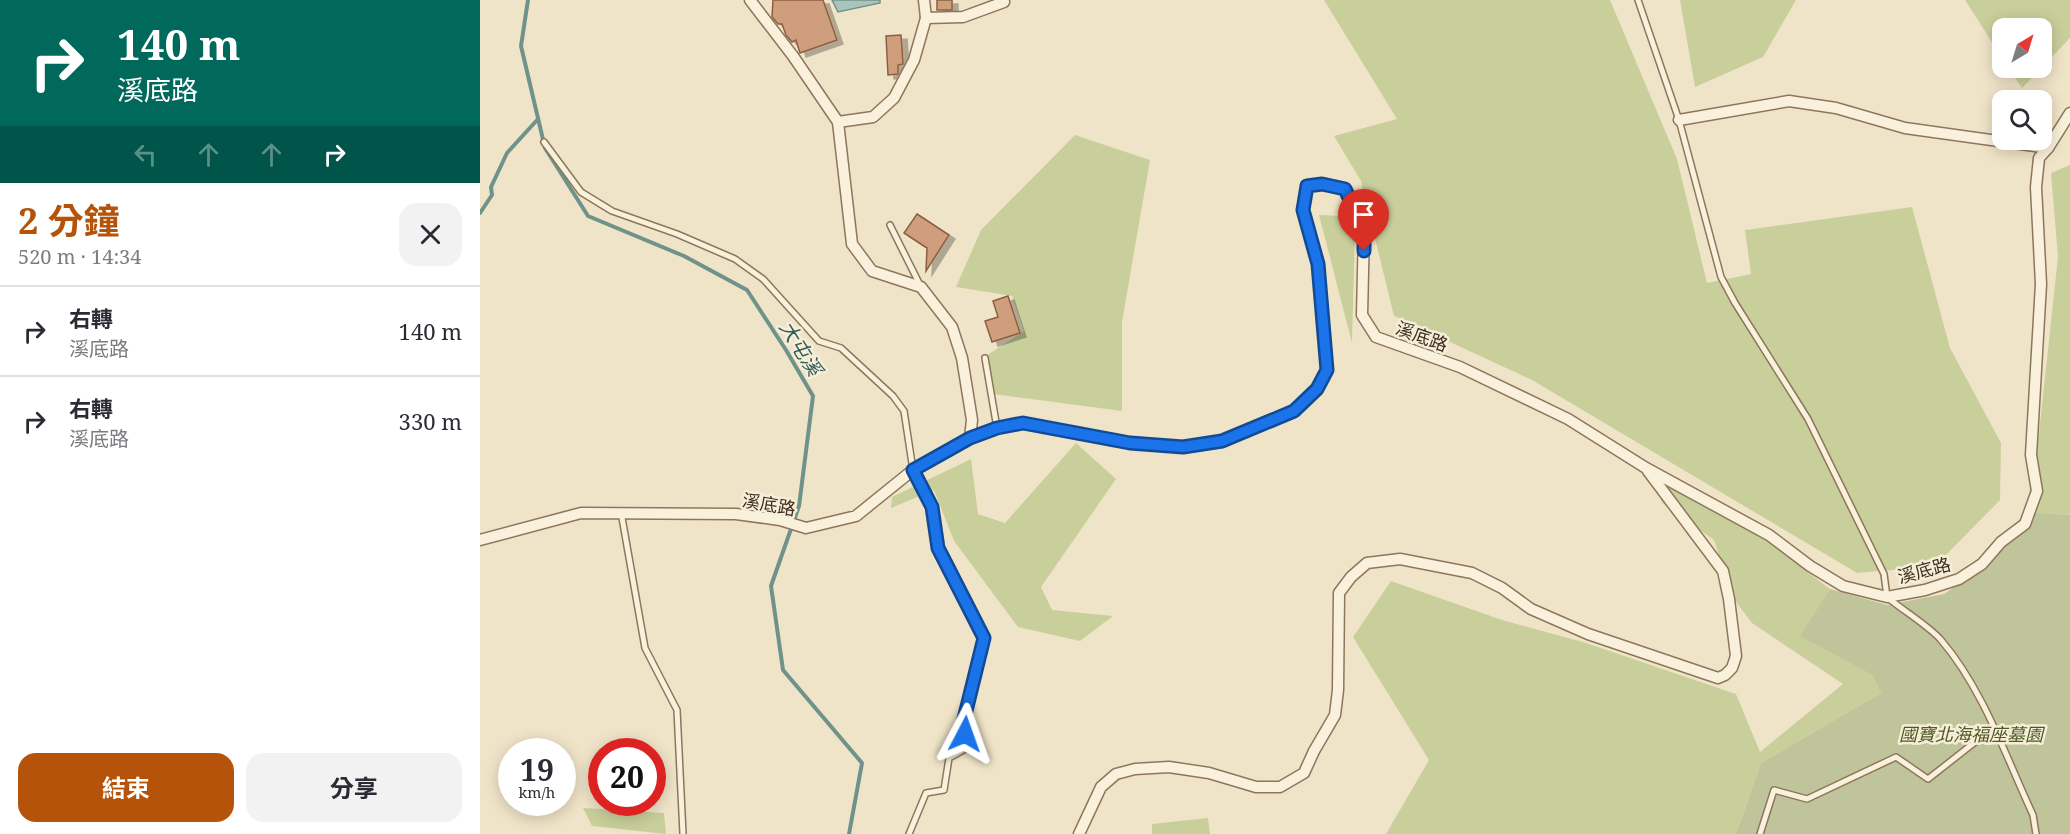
<!DOCTYPE html>
<html lang="zh-TW">
<meta charset="utf-8">
<style>
:root{--surface:#fff;--page:#f2f2f3;--text:#2b2b33;--muted:#7c7c81;--line:#e1e1e2;--accent:#b45309}
body{margin:0;font-family:"Noto Serif","Noto Sans TC",serif;background:var(--page);color:var(--text);height:100vh;display:flex;flex-direction:column;font-size:22px;white-space:nowrap}
*{box-sizing:border-box;margin:0}
p{font-size:20px;color:var(--muted)}
.icon{flex:none;width:33px;height:33px;fill:none;stroke:currentColor;stroke-width:2;stroke-linecap:round;stroke-linejoin:round}
.map{position:relative;flex:1;overflow:hidden}
.drawer{display:flex;flex-direction:column;background:var(--surface);width:480px}
.drawer>*{flex:none}
.banner{background:#00695c;color:#fff;overflow:hidden}
.needle{width:39px;rotate:38deg}
.tools{position:absolute;left:1512px;top:18px;display:grid;gap:12px}
.tools a{display:grid;place-items:center;width:60px;height:60px;border-radius:12px;background:var(--surface);box-shadow:0 3px 15px #0003;font-size:30px}
.speed{position:absolute;left:18px;top:738px;display:flex;gap:12px;font-size:30px;font-weight:700;text-align:center}
.speed>*{display:grid;place-content:center;width:78px;height:78px;border-radius:50%;background:var(--surface);box-shadow:0 3px 15px #0003;line-height:1}
.speed small{font-size:15px;font-weight:400}
.speed .limit{border:9px solid #d22;background:#fff;color:#111}
.pin{position:absolute;display:grid;place-items:center;width:51px;height:51px;color:#fff;margin:-62px -26px;border-radius:50% 50% 50% 0;rotate:-45deg;box-shadow:0 0 6px #0007}
.pin .icon{rotate:45deg}
.me{position:absolute;width:66px;margin:-33px;rotate:4deg;stroke-linejoin:round;filter:drop-shadow(0 0 4px #0008)}
.turn{display:flex;align-items:center;gap:21px;height:126px;padding:0 18px;font-size:27px}
.turn .icon{width:78px;height:78px;stroke-width:2.5}
.turn b{display:block;font-size:42px;line-height:51px}
.lanes{display:flex;align-items:center;height:57px;padding:0 18px;background:#0003;justify-content:center;gap:30px;direction:ltr}
.lanes .off{opacity:.35}
.round{display:grid;place-items:center;flex:none;width:63px;height:63px;border-radius:18px;background:var(--page)}
.overview{display:flex;align-items:center;justify-content:space-between;height:102px;padding:0 18px}
h1{font-size:36px;font-weight:700;line-height:45px;color:var(--accent)}
.action{display:flex;gap:12px;margin-top:auto;padding:12px 18px}
.action a{flex:1;height:69px;border-radius:18px;background:var(--accent);color:#fff;font-size:24px;font-weight:700;line-height:69px;text-align:center}
.action a+a{background:var(--page);color:var(--text)}
ul{padding:0;list-style:none}
li{display:flex;align-items:center;gap:18px;height:90px;padding:0 18px;border-top:2px solid var(--line)}
li div{flex:1}
li b{display:block;font-size:22px}
li em{font-style:normal}
main{display:flex;flex:1;min-height:0}
.map>svg:first-child{display:block}
</style>
<main>
<section class="drawer">
<div class="banner">
<div class="turn"><svg class="icon" aria-label="right" viewBox="0 0 24 24"><path d="M7 20v-9h11M14 6l5 5-5 5"/></svg><div><b>140 m</b>溪底路</div></div>
<div class="lanes"><svg class="icon off" aria-label="left" viewBox="0 0 24 24"><path d="M17 20v-9H6M10 6l-5 5 5 5"/></svg><svg class="icon off" aria-label="ahead" viewBox="0 0 24 24"><path d="M12 20V5M6 11l6-6 6 6"/></svg><svg class="icon off" aria-label="ahead" viewBox="0 0 24 24"><path d="M12 20V5M6 11l6-6 6 6"/></svg><svg class="icon" aria-label="right" viewBox="0 0 24 24"><path d="M7 20v-9h11M14 6l5 5-5 5"/></svg></div>
</div>
<div class="overview"><div><h1>2 分鐘</h1><p>520 m · 14:34</p></div><a class="round"><svg class="icon" aria-label="close" viewBox="0 0 24 24"><path d="M6 6l12 12M18 6L6 18"/></svg></a></div>
<ul>
<li><svg class="icon" aria-label="right" viewBox="0 0 24 24"><path d="M7 20v-9h11M14 6l5 5-5 5"/></svg><div><b>右轉</b><p>溪底路</p></div><em>140 m</em></li>
<li><svg class="icon" aria-label="right" viewBox="0 0 24 24"><path d="M7 20v-9h11M14 6l5 5-5 5"/></svg><div><b>右轉</b><p>溪底路</p></div><em>330 m</em></li>
</ul>
<div class="action"><a>結束</a><a>分享</a></div>
</section>
<div class="map">
<svg width="1590" height="834" viewBox="0 0 1590 834">
<defs>
<filter id="shadow"><feDropShadow dx="6" dy="4" stdDeviation="0" flood-color="#0004"/></filter>
</defs>
<rect width="100%" height="100%" fill="#f0e4c8"/>
<g fill="#c9cf9b">
<polygon points="844,0 1130,0 1197,159 1227,283 1271,274 1265,230 1432,207 1470,348 1521,443 1520,500 1455,566 1377,573 1052,380 914,316 881,181 854,136 917,119"/>
<polygon points="1200,0 1316,0 1283,57 1215,87"/>
<polygon points="1485,0 1590,0 1590,38 1542,88 1528,68 1562,68 1562,28 1522,28 1522,58"/>
<polygon points="595,135 670,160 642,322 642,411 513,394 506,356 544,331 532,296 476,287 501,230"/>
<polygon points="1590,165 1590,515 1545,512 1556,461 1578,257 1571,173"/>
<polygon points="839,215 863,216 875,233 872,343"/>
<polygon points="596,443 636,479 561,587 572,610 633,616 600,641 538,627 474,541 454,490 411,508 412,497 491,459 498,514 525,523"/>
<polygon points="1173,475 1269,528 1350,589 1321,636 1392,675 1401,693 1281,763 1256,834 906,834 949,760 873,637 911,581 1022,620 1103,642 1256,694 1280,752 1363,684 1272,623 1253,598 1234,540 1182,503"/>
<polygon points="103,808 184,813 186,834 112,826"/>
<polygon points="728,818 730,834 672,834 672,824"/>
</g>
<polygon fill="#bfc49a" points="1545,512 1590,515 1590,834 1256,834 1281,763 1401,693 1392,675 1320,636 1350,589 1407,605 1464,594 1502,569"/>
<polygon fill="#a9c4bc" stroke="#6f938a" stroke-width="1.5" points="352,0 400,0 400,3 358,12"/>
<g fill="none" stroke-linecap="round" stroke-linejoin="round">
<g stroke="#6f938a" stroke-width="4">
<polyline points="48,0 41,46 65,148 108,216 204,256 267,290 306,350 333,396 319,506 291,586 303,670 382,763 369,834"/>
<polyline points="0,213 12,195 11,187 27,153 58,119"/>
</g>
</g>
<g fill="#cf9f7d" stroke="#8d5f41" stroke-width="1.5" filter="url(#shadow)">
<polygon points="293,0 343,0 357,40 320,53 316,40 312,42 306,35 302,24 298,24 292,17"/>
<rect x="457" y="0" width="15" height="10"/>
<polygon points="421,35 423,64 418,65 418,74 408,75 406,36"/>
<polygon points="437,214 469,235 446,271 447,248 424,233"/>
<polygon points="528,296 540,333 512,342 505,321 518,317 513,301"/>
</g>
<g fill="none" stroke-linecap="round" stroke-linejoin="round">
<g stroke="#8d765c" stroke-width="8">
<g id="service">
<path d="M1158,0L1199,120L1241,277L1255,303L1328,419L1404,574L1407,597C1422,610 1449,626 1461,640C1503,689 1526,757 1553,815L1556,834"/>
<polyline points="64,142 101,192 132,211 197,234 255,259 283,279 339,341 361,348 413,396 424,411 433,470 452,507 458,548 504,638 484,719 487,748 469,758 464,790 446,793 429,834"/>
<polyline points="410,225 440,285"/>
<polyline points="505,358 517,428"/>
<polyline points="141,512 165,648 197,710 203,834"/>
<polyline points="1280,834 1294,790 1327,799 1416,757 1448,779 1513,728"/>
</g>
</g>
<g stroke="#8d765c" stroke-width="13">
<g id="minor">
<polyline points="270,0 313,56 358,122 372,244 392,271 441,287 472,327 482,358 492,420 490,438"/>
<polyline points="446,18 483,17 524,2"/>
<polyline points="1199,120 1309,101 1356,108 1425,128 1568,148"/>
<polyline points="358,122 393,117 414,98 434,60 446,18 444,0"/>
<polyline points="0,540 101,513 256,514 300,520 326,528 376,516 433,470 490,438 517,428 543,423 650,443 703,447 742,441 814,411 837,389 847,370 838,264 823,210 827,186 842,184 865,189 884,229 882,315 896,337 980,367 1088,419 1166,468 1289,535 1330,566 1363,586 1407,597 1445,590 1479,579 1502,564 1521,542 1545,524 1557,491 1551,455 1561,284 1556,187 1559,158 1568,148 1590,113"/>
<polyline points="599,834 621,787 636,774 655,769 689,767 729,773 776,787 800,787 824,773 834,751 855,715 858,690 859,593 871,577 887,563 920,559 992,573 1022,588 1051,609 1108,634 1238,678 1245,675 1252,668 1256,656 1249,599 1243,571 1168,471"/>
</g>
</g>
<use href="#service" stroke="#faf1dc" stroke-width="5"/>
<use href="#minor" stroke="#faf1dc" stroke-width="10"/>
</g>
<g fill="none" stroke-linecap="round" stroke-linejoin="round">
<g stroke="#114b97" stroke-width="15">
<polyline id="route" points="485,734 484,719 504,638 458,548 452,507 433,470 490,438 517,428 543,423 650,443 703,447 742,441 814,411 837,389 847,370 838,264 823,210 827,186 842,184 865,189 884,230 884,251"/>
</g>
<use href="#route" stroke="#1a73e8" stroke-width="10"/>
</g>
<g text-anchor="middle" dominant-baseline="central" stroke-width="5" stroke-linejoin="round" paint-order="stroke">
<g font-size="18" fill="#3d2e20" stroke="#f7eed8">
<text transform="translate(942 336) rotate(20)">溪底路</text>
<text transform="translate(289 504) rotate(10)">溪底路</text>
<text transform="translate(1444 570) rotate(-15)">溪底路</text>
</g>
<g font-size="18" font-style="italic" fill="#4d5a26" stroke="#f7eed8">
<text x="1491" y="734">國寶北海福座墓園</text>
</g>
<g font-size="20" font-style="italic" fill="#2f5d5a" stroke="#f7eed8">
<text transform="translate(321 348) rotate(58)">大屯溪</text>
</g>
</g>
</svg>
<div class="tools">
<a><svg class="needle" viewBox="-14 -14 28 28"><path d="M0-13l5 13h-10z" fill="#e53935"/><path d="M0 13l5-13h-10z" fill="#7c7c81"/></svg></a>
<a><svg class="icon" aria-label="search" viewBox="0 0 24 24"><circle cx="10" cy="10" r="6"/><path d="M15 15l6 6"/></svg></a>
</div>
<div class="speed"><div>19<small>km/h</small></div><div class="limit">20</div></div>
<div class="pin" style="left:884px;top:251px;background:#d93025"><svg class="icon" aria-label="arrive" viewBox="0 0 24 24"><path d="M6 21V4h12l-3 4 3 4H6"/></svg></div>
<svg class="me" style="left:485px;top:734px" viewBox="-20 -20 40 40"><path d="M0-17L14 15 0 8-14 15z" fill="#1a73e8" stroke="#fff" stroke-width="4"/></svg>
</div>
</main>
